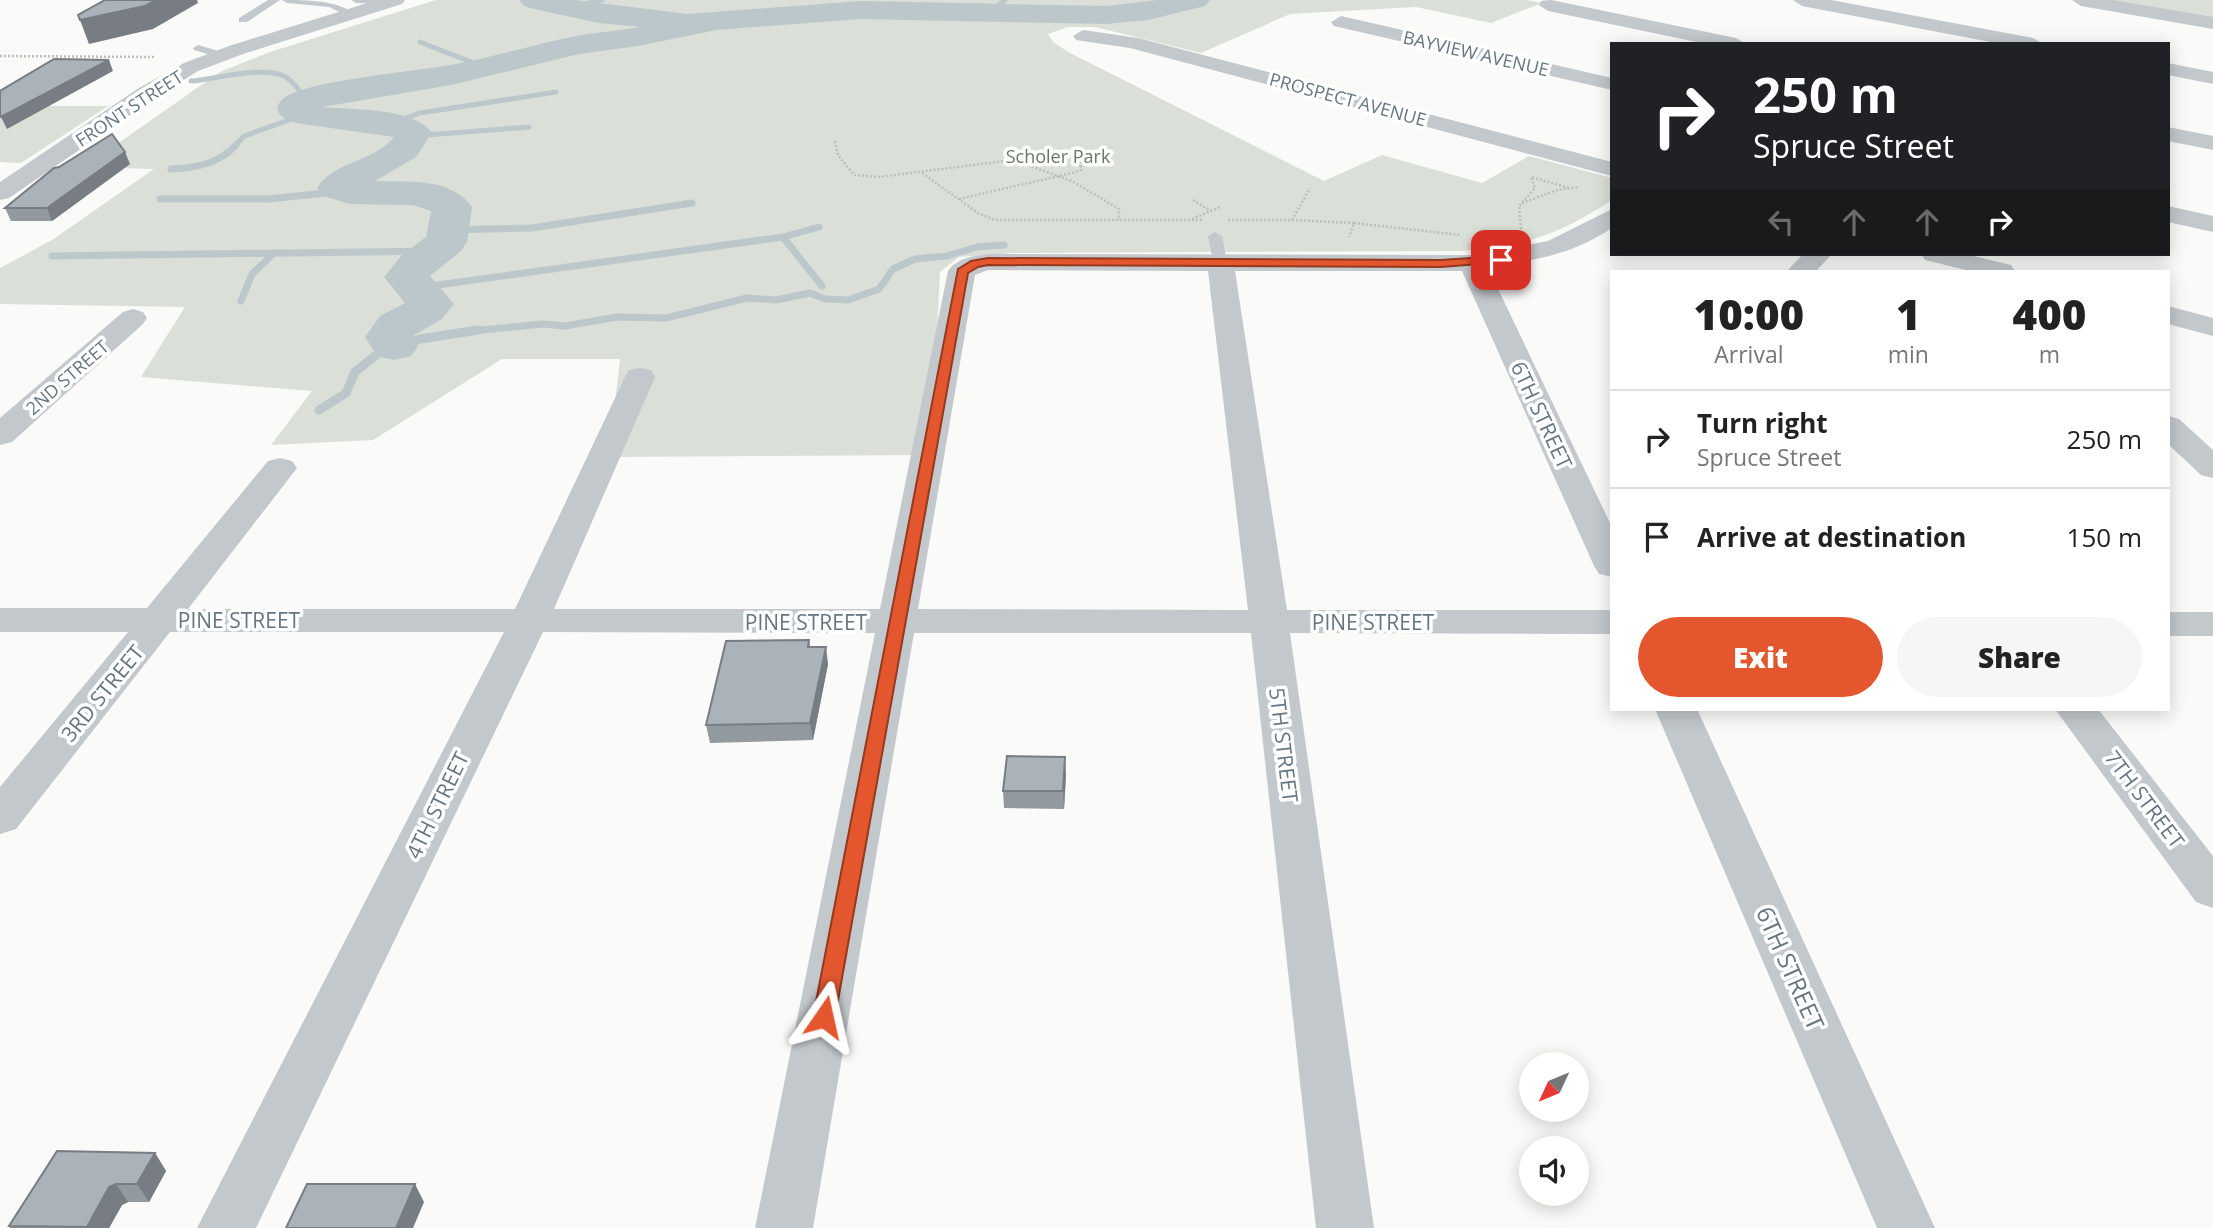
<!DOCTYPE html>
<style>
:root{--surface:#fff;--page:#f6f6f6;--text:#222;--muted:#767676;--line:#e0e0e0;--accent:#e4572e}
body{margin:0;font-family:"Open Sans",sans-serif;background:var(--page);color:var(--text);height:100vh;display:flex;flex-direction:column;font-size:26px;white-space:nowrap}
*{box-sizing:border-box;margin:0}
p{font-size:23px;color:var(--muted)}
.icon{flex:none;width:38px;height:38px;fill:none;stroke:currentColor;stroke-width:2;stroke-linecap:round;stroke-linejoin:round}
.map{position:relative;flex:1;overflow:hidden}
.sheet{position:absolute;left:1610px;top:270px;width:560px;height:441px;display:flex;flex-direction:column;background:var(--surface);border-radius:0px;box-shadow:0 4px 18px #0003}
.sheet>*{flex:none}
.hud{position:absolute;left:1610px;top:42px;width:560px;height:214px;border-radius:0px;box-shadow:0 4px 18px #0003;background:#202124;color:#fff;overflow:hidden}
.needle{width:46px;rotate:226deg}
.tools{position:absolute;left:1519px;top:1052px;display:grid;gap:14px}
.tools a{display:grid;place-items:center;width:70px;height:70px;border-radius:50%;background:var(--surface);box-shadow:0 4px 18px #0003;font-size:35px}
.pin{position:absolute;display:grid;place-items:center;width:60px;height:60px;color:#fff;margin:-30px;border-radius:14px;box-shadow:0 4px 10px #0006}
.me{position:absolute;width:77px;margin:-38px;rotate:11deg;stroke-linejoin:round;filter:drop-shadow(0 0 5px #0008)}
.turn{display:flex;align-items:center;gap:24px;height:147px;padding:0 28px;font-size:32px}
.turn .icon{width:91px;height:91px;stroke-width:2.5}
.turn b{display:block;font-size:49px;line-height:60px}
.lanes{display:flex;align-items:center;height:66px;padding:0 28px;background:#0003;justify-content:center;gap:35px;direction:ltr}
.lanes .off{opacity:.35}
.eta{display:flex;justify-content:space-evenly;align-items:center;height:119px;text-align:center}
.eta b{font-size:42px;font-weight:800;line-height:49px}
.cta{display:flex;gap:14px;margin-top:auto;padding:14px 28px}
.cta a{flex:1;height:80px;border-radius:42px;background:var(--accent);color:#fff;font-size:28px;font-weight:800;line-height:80px;text-align:center}
.cta a+a{background:var(--page);color:var(--text)}
ul{padding:0;list-style:none}
li{display:flex;align-items:center;gap:21px;height:98px;padding:0 28px;border-top:2px solid var(--line)}
li div{flex:1}
li b{display:block;font-size:26px}
li em{font-style:normal}
.map>svg:first-child{display:block}
</style>
<div class="map">
<svg width="2213" height="1228" viewBox="0 0 2213 1228">
<rect width="100%" height="100%" fill="#fafaf8"/>
<g fill="#dadfd7">
<path d="M436,0H1527L1542,3L1491,23L1416,7L1290,14L1201,53L1095,27H1068L1048,34L1053,42L1070,53L1324,181L1382,155L1482,183L1529,156L1612,178V200C1559,235 1522,247 1459,251L1014,253L959,257L940,272L931,455L609,457L620,359H502L373,440L271,445L312,391L141,377L185,307L0,304V268L52,240L154,169L84,167L220,72L270,52Z"/>
<polygon points="2081,0 2213,0 2213,23"/>
<polygon points="0,106 108,106 21,163 0,162"/>
</g>
<g fill="none" stroke-linecap="round" stroke-linejoin="round">
<g stroke="#bbc7cb" stroke-width="5">
<polyline points="1186,0 1189,1"/>
<polyline points="565,9 602,0"/>
<polyline points="988,13 1005,0"/>
<polyline points="420,42 486,68"/>
<path d="M191,81C216,79 261,66 284,76C293,80 300,92 306,100"/>
<polyline points="388,124 420,113 556,92"/>
<polyline points="413,136 529,127"/>
<polyline points="234,147 244,136 303,115"/>
</g>
<g stroke="#bbc7cb" stroke-width="7">
<path d="M171,169C195,168 219,164 236,145"/>
<polyline points="160,199 268,199 345,191"/>
<polyline points="449,230 532,228 692,203"/>
<polyline points="783,237 822,286"/>
<polyline points="52,256 437,251"/>
<polyline points="416,288 783,237 819,227"/>
<polyline points="241,301 252,274 274,253"/>
<polyline points="460,332 543,324 565,326 617,317 666,318 747,298 776,300 810,293 825,299 848,300 879,289 893,269 915,259 947,256 977,247 1004,245"/>
</g>
<polyline stroke="#bbc7cb" stroke-width="9" points="319,410 346,393 355,372 380,352 420,339 478,330"/>
<path fill="#bbc7cb" fill-rule="evenodd" d="M519,0H575L687,14L861,1L1106,6L1157,0H1210L1205,6L1148,20L1106,24L861,19L716,30L638,46L579,54L451,85L322,107C352,110 414,107 432,133L416,157L375,181C407,182 451,177 472,207L467,242L461,251L430,276L454,304L442,319L411,337L418,346L411,356L394,360L377,356L365,337L380,316L405,303L384,277L403,254L426,237L431,211L413,205L350,204L323,196L317,188C334,161 374,162 394,137L296,123C284,120 269,111 283,99C302,81 419,71 451,65C493,57 534,45 576,36C597,32 619,31 640,27L599,23L534,9L524,6Z"/>
<g stroke="#bbbfc2" stroke-width="2.5" stroke-dasharray="2 2" stroke-linecap="butt">
<polyline points="0,56 156,57"/>
<polyline points="835,141 838,155 854,175 879,177 1013,160 1072,181 1119,209 1119,220"/>
<polyline points="922,173 978,213 995,220 1202,220"/>
<polyline points="959,199 1072,173 1081,170 1080,160 1092,157"/>
<polyline points="1193,200 1209,210"/>
<polyline points="1522,203 1557,190 1579,187"/>
<polyline points="1192,219 1220,207"/>
<polyline points="1228,220 1292,220 1310,188"/>
<polyline points="1292,220 1354,223 1349,237"/>
<polyline points="1354,223 1461,235"/>
<polyline points="1521,229 1519,206 1535,188 1531,177 1569,188"/>
</g>
<g fill="#c3c8cc" fill-rule="evenodd">
<polygon points="268,0 280,0 247,22 239,22 239,18"/>
<path d="M282,0C306,0 337,0 355,14L350,17L329,7L287,3Z"/>
<polygon points="351,0 396,0 397,1 392,4 356,3"/>
<polygon points="198,45 225,53 227,55 221,58 194,50 193,48"/>
<polygon points="1215,232 1222,236 1227,262 1220,266 1213,262 1208,236"/>
</g>
<g fill="#c3c8cc" fill-rule="evenodd">
<polygon points="1551,0 1736,38 1746,44 1706,44 1548,11 1539,5 1541,1"/>
<polygon points="1793,0 1831,0 2033,38 2043,44 2001,44 1802,6"/>
<polygon points="2072,0 2113,0 2213,17 2213,29 2081,6"/>
<polygon points="1341,16 1612,78 1612,90 1334,26 1331,22"/>
<polygon points="1083,30 1138,38 1612,162 1612,176 1130,48 1076,40 1073,36"/>
<polygon points="2168,63 2213,72 2213,84 2168,75"/>
<polygon points="2168,127 2213,136 2213,150 2168,141"/>
<polygon points="2168,206 2213,216 2213,232 2168,222"/>
<path d="M1612,209V228C1569,256 1537,259 1488,268L1612,527V577L1599,574L1594,566L1462,271H1235L1287,610H1612V634L1290,633L1374,1228H1316L1251,633H914L813,1228H755L875,633L543,632L256,1228H197L504,632H170L16,829L0,834V787L128,632H0V608H147L268,461L280,458L292,461L297,468L188,609H515L625,377L629,370L640,368L651,370L655,377L554,609H880L948,271C957,258 973,256 988,254L1472,255L1548,241ZM988,270L1208,271L1248,610L918,609L975,275Z"/>
<polygon points="1803,254 1832,254 1816,271 1787,271"/>
<polygon points="1921,254 1965,254 2011,265 2015,271 1970,271 1925,260"/>
<polygon points="2168,306 2213,318 2213,336 2168,324"/>
<polygon points="133,309 143,312 147,318 143,324 12,442 0,445 0,418 123,312"/>
<polygon points="2168,416 2179,419 2213,450 2213,478 2201,475 2168,444"/>
<rect x="2168" y="612" width="45" height="24"/>
<polygon points="1655,709 1697,709 1935,1228 1877,1228"/>
<polygon points="2055,709 2098,709 2213,856 2213,908 2196,902"/>
</g>
<polygon fill="#c3c8cc" fill-rule="evenodd" points="377,0 405,0 402,4 243,54 198,71 155,98 9,198 0,200 0,182 139,88 184,63 229,46"/>
</g>
<g fill="#929a9f">
<polygon points="130,164 52,221 11,221 5,208"/>
<polygon points="809,640 810,647 828,664 813,740 710,743 706,725"/>
<polygon points="1066,775 1064,809 1004,808 1003,791"/>
<polygon points="155,1153 166,1171 149,1202 128,1202 122,1205 109,1228 10,1228 9,1226"/>
</g>
<g fill="#777d82">
<polygon points="156,0 197,0 198,3 153,29 89,44 80,20"/>
<polygon points="109,60 113,71 7,129 1,117"/>
<polygon points="125,152 130,164 52,221 47,208"/>
<polygon points="826,647 828,664 813,740 810,723"/>
<polygon points="1065,757 1066,775 1064,809 1063,791"/>
<polygon points="155,1153 166,1171 149,1202 137,1184"/>
<polygon points="116,1184 128,1202 122,1205 109,1228 88,1228 87,1227 109,1187"/>
<polygon points="415,1184 424,1202 413,1228 396,1228"/>
</g>
<g fill="#aab3b9" stroke="#777d82" stroke-width="2">
<polygon points="105,0 156,0 145,6 80,20 78,15"/>
<polygon points="54,59 109,60 1,117 0,115 0,91"/>
<polygon points="112,134 125,152 47,208 5,208 54,168 59,167"/>
<polygon points="809,640 808,647 826,647 810,723 706,725 726,641"/>
<polygon points="1007,756 1065,757 1063,791 1003,791"/>
<polygon points="57,1151 155,1153 137,1184 116,1184 109,1187 87,1227 9,1226"/>
<polygon points="307,1184 415,1184 396,1228 286,1228"/>
</g>
<polygon fill="#e4572e" stroke="#94391e" stroke-width="2" points="1501,256 1506,260 1505,262 1441,267 988,265 978,267 968,273 835,1017 831,1023 824,1026 816,1023 813,1017 958,269 971,261 988,258 1441,260"/>
<g text-anchor="middle" dominant-baseline="central" stroke-width="7" stroke-linejoin="round" paint-order="stroke">
<g font-size="18" fill="#657683" stroke="#fff">
<text transform="translate(1476 53) rotate(13)">BAYVIEW AVENUE</text>
<text transform="translate(1348 99) rotate(15)">PROSPECT AVENUE</text>
<text transform="translate(129 108) rotate(-33)">FRONT STREET</text>
<text transform="translate(67 377) rotate(-41)">2ND STREET</text>
</g>
<g font-size="18" fill="#687a64" stroke="#fff">
<text x="1058" y="156">Scholer Park</text>
</g>
<g font-size="21" fill="#657683" stroke="#fff">
<text transform="translate(1542 415) rotate(65)">6TH STREET</text>
<text x="239" y="620">PINE STREET</text>
<text x="806" y="622">PINE STREET</text>
<text x="1373" y="622">PINE STREET</text>
<text transform="translate(102 693) rotate(-51)">3RD STREET</text>
<text transform="translate(1284 745) rotate(83)">5TH STREET</text>
<text transform="translate(2145 799) rotate(53)">7TH STREET</text>
<text transform="translate(437 805) rotate(-64)">4TH STREET</text>
</g>
<g font-size="24" fill="#657683" stroke="#fff">
<text transform="translate(1791 968) rotate(66)">6TH STREET</text>
</g>
</g>
</svg>
<div class="tools">
<a><svg class="needle" viewBox="-14 -14 28 28"><path d="M0-13l5 13h-10z" fill="#e53935"/><path d="M0 13l5-13h-10z" fill="#767676"/></svg></a>
<a><svg class="icon" aria-label="sound" viewBox="0 0 24 24"><path d="M4 9h4l5-4v14l-5-4H4zM17 9q2 3 0 6"/></svg></a>
</div>
<div class="pin" style="left:1501px;top:260px;background:#d93025"><svg class="icon" aria-label="arrive" viewBox="0 0 24 24"><path d="M6 21V4h12l-3 4 3 4H6"/></svg></div>
<svg class="me" style="left:824px;top:1017px" viewBox="-20 -20 40 40"><path d="M0-17L14 15 0 8-14 15z" fill="#e4572e" stroke="#fff" stroke-width="4"/></svg>
<div class="hud">
<div class="turn"><svg class="icon" aria-label="right" viewBox="0 0 24 24"><path d="M7 20v-9h11M14 6l5 5-5 5"/></svg><div><b>250 m</b>Spruce Street</div></div>
<div class="lanes"><svg class="icon off" aria-label="left" viewBox="0 0 24 24"><path d="M17 20v-9H6M10 6l-5 5 5 5"/></svg><svg class="icon off" aria-label="ahead" viewBox="0 0 24 24"><path d="M12 20V5M6 11l6-6 6 6"/></svg><svg class="icon off" aria-label="ahead" viewBox="0 0 24 24"><path d="M12 20V5M6 11l6-6 6 6"/></svg><svg class="icon" aria-label="right" viewBox="0 0 24 24"><path d="M7 20v-9h11M14 6l5 5-5 5"/></svg></div>
</div>
<section class="sheet">
<div class="eta">
<div><b>10:00</b><p>Arrival</p></div>
<div><b>1</b><p>min</p></div>
<div><b>400</b><p>m</p></div>
</div>
<ul>
<li><svg class="icon" aria-label="right" viewBox="0 0 24 24"><path d="M7 20v-9h11M14 6l5 5-5 5"/></svg><div><b>Turn right</b><p>Spruce Street</p></div><em>250 m</em></li>
<li><svg class="icon" aria-label="arrive" viewBox="0 0 24 24"><path d="M6 21V4h12l-3 4 3 4H6"/></svg><div><b>Arrive at destination</b></div><em>150 m</em></li>
</ul>
<div class="cta"><a>Exit</a><a>Share</a></div>
</section>
</div>
